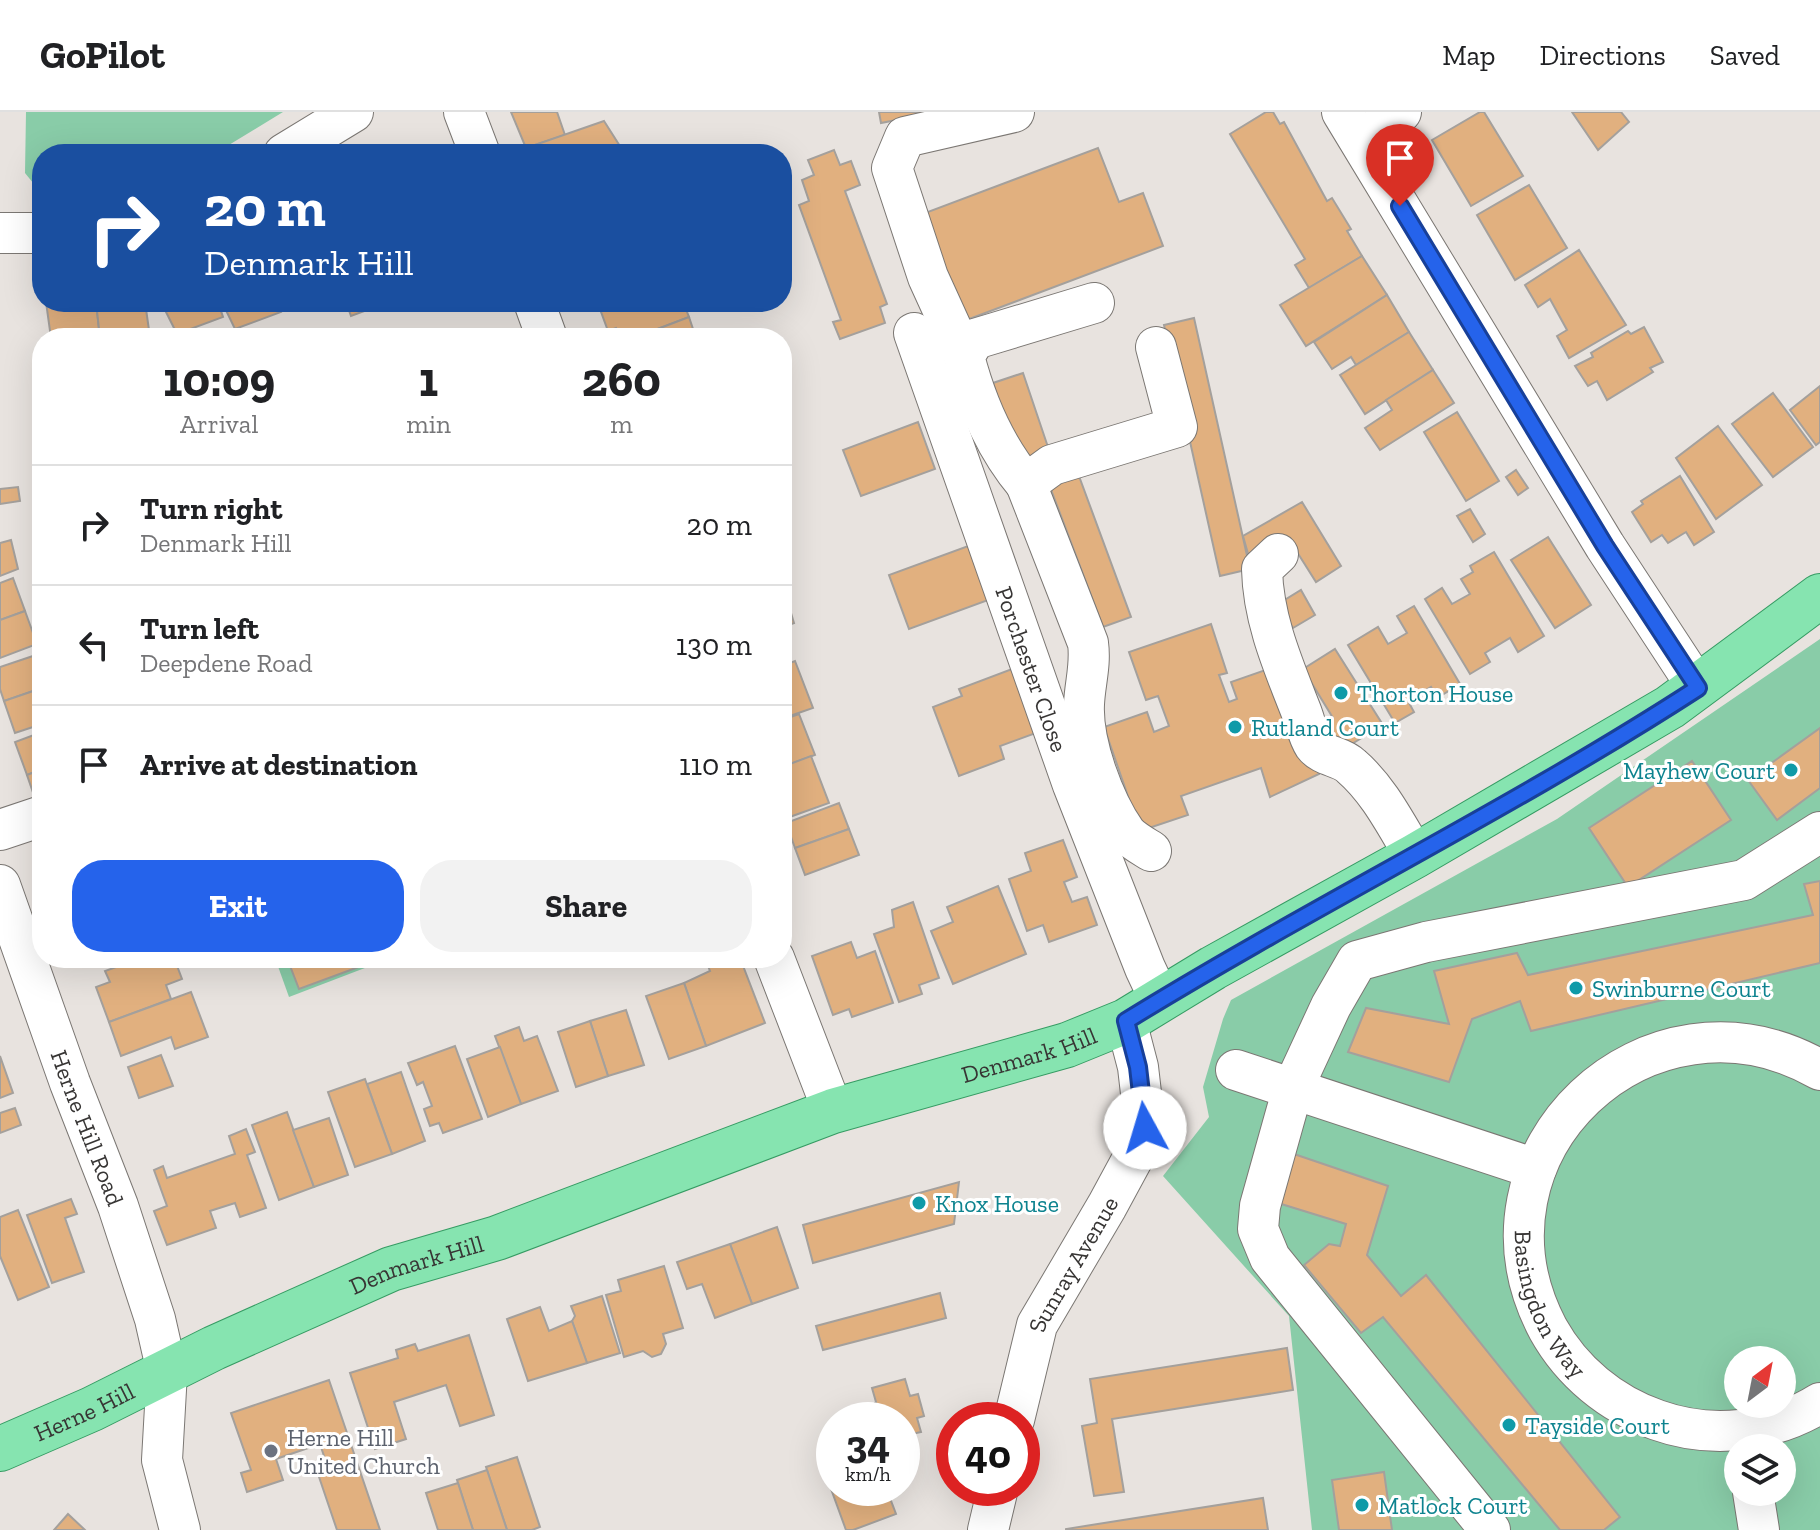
<!DOCTYPE html>
<style>
:root{--surface:#fff;--page:#f2f2f2;--text:#202124;--muted:#757577;--line:#e0e0e0;--accent:#2563eb}
body{margin:0;font-family:"Zilla Slab",serif;background:var(--page);color:var(--text);height:100vh;display:flex;flex-direction:column;font-size:30px;white-space:nowrap}
*{box-sizing:border-box;margin:0}
p{font-size:26px;color:var(--muted)}
.icon{flex:none;width:44px;height:44px;fill:none;stroke:currentColor;stroke-width:2;stroke-linecap:round;stroke-linejoin:round}
.map{position:relative;flex:1;overflow:hidden}
.drawer{position:absolute;left:32px;top:216px;width:760px;height:640px;display:flex;flex-direction:column;background:var(--surface);border-radius:32px;box-shadow:0 8px 32px #0002}
.drawer>*{flex:none}
.guide{position:absolute;left:32px;top:32px;width:760px;height:168px;border-radius:32px;box-shadow:0 8px 32px #0002;background:#1a4fa0;color:#fff;overflow:hidden}
.needle{width:52px;rotate:32deg}
.fabs{position:absolute;left:1724px;top:1234px;display:grid;gap:16px}
.fabs a{display:grid;place-items:center;width:72px;height:72px;border-radius:50%;background:var(--surface);box-shadow:0 8px 32px #0002;font-size:40px}
.speed{position:absolute;left:816px;top:1290px;display:flex;gap:16px;font-size:40px;font-weight:700;text-align:center}
.speed>*{display:grid;place-content:center;width:104px;height:104px;border-radius:50%;background:var(--surface);box-shadow:0 8px 32px #0002;line-height:1}
.speed small{font-size:20px;font-weight:400}
.speed .limit{border:12px solid #d22;background:#fff;color:#111}
.pin{position:absolute;display:grid;place-items:center;width:68px;height:68px;color:#fff;margin:-82px -34px;border-radius:50% 50% 50% 0;rotate:-45deg;box-shadow:0 0 8px #0007}
.pin .icon{rotate:45deg}
.me{position:absolute;width:88px;margin:-44px;rotate:354deg;stroke-linejoin:round;filter:drop-shadow(0 0 6px #0008)}
.turn{display:flex;align-items:center;gap:28px;height:168px;padding:0 40px;font-size:36px}
.turn .icon{width:104px;height:104px;stroke-width:2.5}
.turn b{display:block;font-size:56px;line-height:68px}
.eta{display:flex;justify-content:space-evenly;align-items:center;height:136px;text-align:center}
.eta b{font-size:48px;font-weight:700;line-height:56px}
.action{display:flex;gap:16px;margin-top:auto;padding:16px 40px}
.action a{flex:1;height:92px;border-radius:32px;background:var(--accent);color:#fff;font-size:32px;font-weight:700;line-height:92px;text-align:center}
.action a+a{background:var(--page);color:var(--text)}
ul{padding:0;list-style:none}
li{display:flex;align-items:center;gap:24px;height:120px;padding:0 40px;border-top:2px solid var(--line)}
li div{flex:1}
li b{display:block;font-size:30px}
li em{font-style:normal}
header{display:flex;align-items:center;gap:48px;box-sizing:border-box;height:112px;padding:0 40px;background:var(--surface);border-bottom:2px solid var(--line)}
header strong{font-size:38px}
nav{display:flex;gap:44px;margin-inline-start:auto;font-size:28px}
.map>svg:first-child{display:block}
</style>
<header>
<strong>GoPilot</strong>
<nav><a>Map</a><a>Directions</a><a>Saved</a></nav>
</header>
<div class="map">
<svg width="1820" height="1418" viewBox="0 0 1820 1418">
<rect width="100%" height="100%" fill="#e8e3df"/>
<g fill="#89cca8" fill-rule="evenodd">
<polygon points="26,0 283,0 214,42 42,42 42,82 25,61"/>
<path d="M1820,527V1418H1312L1289,1204L1163,1064L1209,1005L1203,975L1223,907L1231,888L1557,707ZM1738,1248H1782V1292H1738ZM1738,1336H1782V1380H1738Z"/>
<polygon points="275,846 391,846 289,885"/>
</g>
<g fill="#e1b07f" stroke="#a4a09c" stroke-width="2">
<polygon points="511,0 557,0 565,23 526,36"/>
<polygon points="879,0 937,0 881,11"/>
<polygon points="1266,0 1273,0 1280,12 1284,10 1327,89 1332,86 1351,117 1347,119 1362,144 1309,176 1295,153 1305,147 1230,22"/>
<polygon points="1480,0 1484,0 1523,64 1471,94 1432,28"/>
<polygon points="1572,0 1621,0 1629,10 1598,38"/>
<polygon points="604,9 625,42 529,42 526,36"/>
<polygon points="1098,36 1119,90 1143,81 1163,134 956,212 925,101"/>
<polygon points="834,38 840,53 851,49 860,73 845,79 887,192 880,195 885,211 840,227 833,210 841,208 799,93 809,89 802,68 814,63 808,48"/>
<polygon points="1529,73 1567,136 1515,168 1477,103"/>
<polygon points="1579,138 1626,213 1569,246 1557,224 1567,218 1550,187 1538,195 1525,173"/>
<polygon points="1362,144 1387,183 1306,234 1280,193"/>
<polygon points="1387,183 1409,220 1356,253 1351,245 1332,257 1314,230"/>
<polygon points="46,190 96,190 100,226 51,226"/>
<polygon points="96,190 145,190 150,225 100,226"/>
<polygon points="161,190 218,190 223,205 177,222"/>
<polygon points="222,190 278,190 281,200 235,217"/>
<polygon points="346,190 367,190 370,197 351,204"/>
<polygon points="620,190 683,190 689,205 634,226 620,226 616,216 608,219 600,197"/>
<polygon points="689,205 696,226 634,226"/>
<polygon points="1194,206 1250,457 1220,464 1164,213"/>
<polygon points="1644,215 1663,250 1650,256 1653,260 1607,288 1597,269 1588,274 1575,254 1593,245 1591,241 1628,219 1631,222"/>
<polygon points="1409,220 1433,258 1365,302 1340,263"/>
<polygon points="1433,258 1454,291 1380,338 1365,316 1392,298 1386,288"/>
<polygon points="1023,261 1050,341 1020,351 993,271"/>
<polygon points="1820,274 1820,330 1816,333 1790,298"/>
<polygon points="1773,281 1813,335 1773,365 1732,312"/>
<polygon points="1457,300 1499,369 1466,389 1424,320"/>
<polygon points="918,310 935,357 861,384 843,338"/>
<polygon points="1718,314 1762,373 1716,407 1676,346"/>
<polygon points="1076,356 1131,505 1103,515 1047,367"/>
<polygon points="1516,358 1528,376 1518,383 1506,365"/>
<polygon points="1680,364 1714,420 1694,433 1686,420 1668,431 1662,423 1651,430 1632,400 1643,392 1641,389"/>
<polygon points="18,375 20,389 0,392 0,377"/>
<polygon points="1302,390 1341,454 1316,470 1292,432 1252,456 1243,424"/>
<polygon points="1470,397 1485,422 1473,430 1457,404"/>
<polygon points="1548,425 1591,493 1555,516 1511,448"/>
<polygon points="11,428 18,457 0,464 0,431"/>
<polygon points="971,433 991,487 909,517 889,463"/>
<polygon points="1494,440 1544,524 1518,540 1510,526 1485,541 1490,550 1470,562 1425,487 1442,476 1452,492 1470,482 1461,467 1473,460 1470,454"/>
<polygon points="13,466 25,499 0,508 0,471"/>
<polygon points="1301,478 1315,503 1293,516 1278,492"/>
<polygon points="1414,494 1460,572 1437,586 1431,575 1408,589 1414,600 1395,611 1348,533 1378,515 1388,532 1407,521 1397,504"/>
<polygon points="25,499 37,532 0,546 0,508"/>
<polygon points="791,501 794,511 782,515 782,504"/>
<polygon points="1211,512 1227,561 1219,563 1229,590 1237,587 1231,570 1280,553 1319,662 1270,685 1261,656 1181,684 1188,703 1140,719 1104,615 1147,600 1154,620 1169,614 1158,584 1146,588 1129,540"/>
<polygon points="1335,537 1383,613 1337,641 1320,614 1333,606 1303,557"/>
<polygon points="42,541 42,576 4,589 0,577 0,555"/>
<polygon points="795,549 813,596 784,606 782,554"/>
<polygon points="1012,557 1036,621 1000,634 1004,647 959,664 933,595 962,584 959,577"/>
<polygon points="42,576 42,612 15,621 4,589"/>
<polygon points="799,602 815,643 782,655 782,608"/>
<polygon points="1820,616 1820,676 1777,708 1748,668"/>
<polygon points="42,620 42,657 27,663 15,630"/>
<polygon points="811,644 829,691 784,707 782,655"/>
<polygon points="1692,649 1731,708 1628,775 1589,716"/>
<polygon points="42,657 42,697 39,698 27,663"/>
<polygon points="839,691 849,717 795,736 786,711"/>
<polygon points="849,717 859,743 805,763 795,736"/>
<polygon points="1063,728 1077,765 1064,770 1072,790 1087,785 1097,813 1049,830 1043,813 1027,819 1009,767 1031,759 1025,741"/>
<polygon points="1820,769 1820,851 1531,919 1520,889 1472,907 1449,970 1348,940 1366,896 1449,912 1434,859 1517,841 1528,863 1813,803 1804,772"/>
<polygon points="998,774 1026,842 953,872 931,819 953,810 947,795"/>
<polygon points="913,790 939,866 919,873 922,882 899,890 874,822 894,815 892,798"/>
<polygon points="851,830 857,846 875,839 893,891 852,905 849,897 833,903 812,844"/>
<polygon points="98,846 124,846 101,854"/>
<polygon points="141,846 174,846 182,867 166,873 171,887 109,910 96,875 110,870 105,859"/>
<polygon points="287,846 383,846 299,877"/>
<polygon points="705,846 740,846 765,911 706,934 684,871 710,859"/>
<polygon points="684,871 706,934 669,947 646,884"/>
<polygon points="191,880 208,925 175,937 171,925 121,944 109,910"/>
<polygon points="626,898 644,953 608,964 590,909"/>
<polygon points="590,909 608,964 576,975 558,920"/>
<polygon points="519,915 524,929 537,924 558,979 521,992 495,924"/>
<polygon points="455,934 482,1007 443,1021 439,1011 430,1014 424,997 432,994 423,970 417,973 408,951"/>
<polygon points="500,935 521,992 488,1005 467,947"/>
<polygon points="161,943 173,974 139,986 128,955"/>
<polygon points="0,944 13,981 0,986"/>
<polygon points="401,960 425,1029 392,1042 367,972"/>
<polygon points="365,967 392,1042 355,1055 328,980"/>
<polygon points="15,996 21,1013 0,1021 0,1001"/>
<polygon points="287,1000 314,1075 279,1088 252,1013"/>
<polygon points="329,1006 348,1063 314,1075 293,1018"/>
<polygon points="246,1017 255,1040 247,1043 266,1096 240,1105 235,1091 210,1099 216,1116 167,1133 154,1099 167,1094 154,1058 163,1054 167,1066 235,1042 229,1024"/>
<polygon points="1294,1042 1388,1074 1367,1143 1401,1184 1426,1163 1620,1405 1604,1418 1560,1418 1383,1205 1361,1221 1304,1153 1329,1132 1340,1134 1346,1112 1278,1091"/>
<polygon points="959,1070 954,1112 813,1151 803,1113"/>
<polygon points="71,1087 77,1102 65,1106 84,1160 52,1171 27,1103"/>
<polygon points="18,1098 49,1175 18,1188 0,1144 0,1105"/>
<polygon points="777,1115 798,1176 752,1192 730,1132"/>
<polygon points="730,1132 752,1192 715,1206 702,1172 687,1177 677,1150"/>
<polygon points="664,1154 683,1216 663,1222 666,1232 661,1242 652,1245 643,1239 624,1245 606,1183 621,1179 618,1168"/>
<polygon points="940,1181 946,1206 823,1238 816,1214"/>
<polygon points="602,1184 620,1241 587,1251 572,1209 575,1204 571,1194"/>
<polygon points="540,1195 549,1219 572,1209 587,1251 528,1269 507,1207"/>
<polygon points="469,1223 494,1303 460,1314 446,1273 394,1290 406,1327 375,1337 350,1261 398,1246 396,1238 415,1232 418,1239"/>
<polygon points="1287,1236 1293,1278 1112,1307 1124,1380 1094,1384 1082,1314 1097,1311 1090,1267"/>
<polygon points="905,1267 910,1284 918,1282 924,1304 917,1306 921,1320 902,1324 902,1308 874,1308 870,1303 871,1295 876,1290 872,1276"/>
<polygon points="329,1268 380,1418 337,1418 317,1359 328,1356 320,1332 276,1347 283,1368 247,1380 241,1361 251,1358 231,1301"/>
<polygon points="517,1345 540,1415 532,1418 507,1418 486,1355"/>
<polygon points="487,1358 507,1418 473,1418 457,1368"/>
<polygon points="1384,1360 1392,1418 1339,1418 1332,1368"/>
<polygon points="834,1364 834,1376 886,1376 882,1377 884,1382 888,1381 896,1402 853,1418 846,1418 827,1366"/>
<polygon points="458,1371 473,1418 438,1418 426,1381"/>
<polygon points="1263,1386 1268,1418 1066,1418 1066,1417"/>
<polygon points="68,1402 85,1418 54,1418"/>
</g>
<g fill="none" stroke-linecap="round" stroke-linejoin="round">
<g stroke="#7b7773" stroke-width="42">
<g id="minor">
<polyline points="464,0 480,42"/>
<polyline points="1342,0 1605,434 1698,576"/>
<polyline points="1360,28 1401,0"/>
<polyline points="284,42 353,0"/>
<polyline points="0,121 42,121"/>
<polyline points="534,190 547,226"/>
<path id="s1" d="M914,221L1073,673L1145,856L1160,888"/>
<polyline points="964,244 928,165 892,56 905,25 1014,0"/>
<path d="M1026,372C995,335 976,291 964,244L975,227L1094,191"/>
<path d="M1278,442L1262,457C1263,507 1283,553 1301,599C1305,609 1308,624 1314,633C1323,645 1341,644 1351,654C1379,678 1396,713 1415,744"/>
<polyline points="0,718 42,704"/>
<path d="M1151,739C1143,734 1132,728 1126,721C1104,690 1082,631 1084,592C1085,571 1091,553 1088,531L1026,372L1052,353L1177,315L1156,235"/>
<path id="s2" d="M0,773L70,971L118,1094L155,1207L167,1260L162,1348L180,1418"/>
<polyline points="774,846 833,999"/>
<polyline points="1236,958 1536,1057"/>
<path id="s3" d="M1820,958C1649,860 1455,1041 1548,1217C1572,1260 1611,1292 1657,1308C1710,1327 1772,1321 1820,1291"/>
<path id="s4" d="M1014,1308L1037,1213L1107,1094L1140,1033L1145,1016L1138,955L1126,909"/>
<polyline points="1753,1380 1759,1418"/>
<polyline points="988,1418 998,1376"/>
<polyline points="1490,1418 1270,1146 1258,1117 1260,1094 1293,976 1331,894 1357,849 1426,830 1744,768 1820,720"/>
</g>
</g>
<g stroke="#369b63" stroke-width="46">
<g id="major">
<path id="s5" d="M0,1337L92,1297L214,1236L391,1157L497,1126L833,999L1067,933L1126,909L1213,856L1415,744L1670,595L1820,484"/>
</g>
</g>
<use href="#minor" stroke="#fff" stroke-width="40"/>
<use href="#major" stroke="#86e4b0" stroke-width="44"/>
</g>
<g fill="none" stroke-linecap="round" stroke-linejoin="round">
<g stroke="#184099" stroke-width="20">
<path id="route" d="M1145,1016L1138,955L1126,909C1314,793 1513,696 1698,576L1605,434L1400,94"/>
</g>
<use href="#route" stroke="#2563eb" stroke-width="14"/>
</g>
<g fill="#0f9aa8" stroke="#fff" stroke-width="3">
<circle cx="1341" cy="581" r="8"/>
<circle cx="1235" cy="615" r="8"/>
<circle cx="1791" cy="658" r="8"/>
<circle cx="1576" cy="876" r="8"/>
<circle cx="919" cy="1091" r="8"/>
<circle cx="1509" cy="1313" r="8"/>
<circle cx="1362" cy="1393" r="8"/>
</g>
<circle fill="#6b7280" stroke="#fff" stroke-width="3" cx="271" cy="1339" r="8"/>
<g text-anchor="middle" dominant-baseline="central" stroke-width="6" stroke-linejoin="round" paint-order="stroke">
<g font-size="24" fill="#373534" stroke="#fff">
<text stroke="none"><textPath href="#s1" startOffset="356">Porchester Close</textPath></text>
<text stroke="none"><textPath href="#s5" startOffset="1104">Denmark Hill</textPath></text>
<text stroke="none"><textPath href="#s2" startOffset="258">Herne Hill Road</textPath></text>
<text stroke="none"><textPath href="#s5" startOffset="456">Denmark Hill</textPath></text>
<text stroke="none"><textPath href="#s4" startOffset="168">Sunray Avenue</textPath></text>
<text stroke="none"><textPath href="#s3" startOffset="484">Basingdon Way</textPath></text>
<text stroke="none"><textPath href="#s5" startOffset="92">Herne Hill</textPath></text>
</g>
<g font-size="24" fill="#0d838f" stroke="#fff" text-anchor="start">
<text x="1357" y="581">Thorton House</text>
<text x="1251" y="615">Rutland Court</text>
<text x="1775" y="658" text-anchor="end">Mayhew Court</text>
<text x="1592" y="876">Swinburne Court</text>
<text x="935" y="1091">Knox House</text>
<text x="1525" y="1313">Tayside Court</text>
<text x="1378" y="1393">Matlock Court</text>
</g>
<g font-size="24" fill="#5b616d" stroke="#fff" text-anchor="start">
<text x="287" y="1325">Herne Hill<tspan x="287" dy="28">United Church</tspan></text>
</g>
</g>
</svg>
<div class="fabs">
<a><svg class="needle" viewBox="-14 -14 28 28"><path d="M0-13l5 13h-10z" fill="#e53935"/><path d="M0 13l5-13h-10z" fill="#757577"/></svg></a>
<a><svg class="icon" aria-label="layers" viewBox="0 0 24 24"><path d="M12 4l9 5-9 5-9-5zM3 14l9 5 9-5"/></svg></a>
</div>
<div class="speed"><div>34<small>km/h</small></div><div class="limit">40</div></div>
<div class="pin" style="left:1400px;top:94px;background:#d93025"><svg class="icon" aria-label="arrive" viewBox="0 0 24 24"><path d="M6 21V4h12l-3 4 3 4H6"/></svg></div>
<svg class="me" style="left:1145px;top:1016px" viewBox="-20 -20 40 40"><circle r="19" fill="#fff"/><path d="M0-13L10 11 0 6-10 11z" fill="#2563eb"/></svg>
<div class="guide">
<div class="turn"><svg class="icon" aria-label="right" viewBox="0 0 24 24"><path d="M7 20v-9h11M14 6l5 5-5 5"/></svg><div><b>20 m</b>Denmark Hill</div></div>
</div>
<section class="drawer">
<div class="eta">
<div><b>10:09</b><p>Arrival</p></div>
<div><b>1</b><p>min</p></div>
<div><b>260</b><p>m</p></div>
</div>
<ul>
<li><svg class="icon" aria-label="right" viewBox="0 0 24 24"><path d="M7 20v-9h11M14 6l5 5-5 5"/></svg><div><b>Turn right</b><p>Denmark Hill</p></div><em>20 m</em></li>
<li><svg class="icon" aria-label="left" viewBox="0 0 24 24"><path d="M17 20v-9H6M10 6l-5 5 5 5"/></svg><div><b>Turn left</b><p>Deepdene Road</p></div><em>130 m</em></li>
<li><svg class="icon" aria-label="arrive" viewBox="0 0 24 24"><path d="M6 21V4h12l-3 4 3 4H6"/></svg><div><b>Arrive at destination</b></div><em>110 m</em></li>
</ul>
<div class="action"><a>Exit</a><a>Share</a></div>
</section>
</div>
